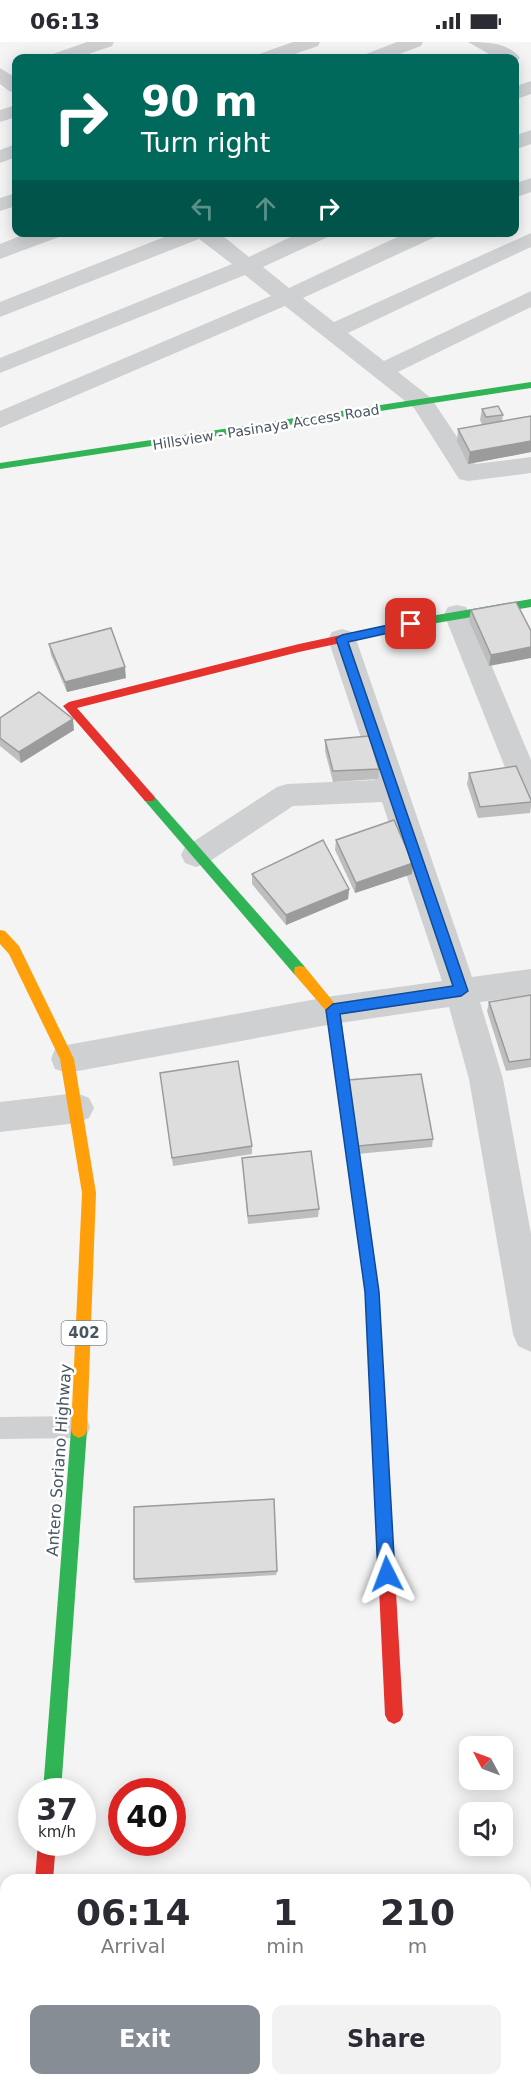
<!DOCTYPE html>
<style>
:root{--surface:#fff;--page:#f2f2f3;--text:#2b2b33;--muted:#7c7c81;--accent:#868d94}
body{margin:0;font-family:"DejaVu Sans",sans-serif;background:var(--page);color:var(--text);height:100vh;display:flex;flex-direction:column;font-size:22px;white-space:nowrap}
*{box-sizing:border-box;margin:0}
p{font-size:20px;color:var(--muted)}
.icon{flex:none;width:33px;height:33px;fill:none;stroke:currentColor;stroke-width:2;stroke-linecap:round;stroke-linejoin:round}
.map{position:relative;flex:1;overflow:hidden}
.sheet{position:absolute;left:0px;top:1832px;width:531px;height:212px;display:flex;flex-direction:column;background:var(--surface);border-radius:18px 18px 0 0;box-shadow:0 3px 15px #0003}
.sheet>*{flex:none}
.top-card{position:absolute;left:12px;top:12px;width:507px;height:183px;border-radius:12px;box-shadow:0 3px 15px #0003;background:#00695c;color:#fff;overflow:hidden}
.needle{width:39px;rotate:311deg}
.controls{position:absolute;left:459px;top:1694px;display:grid;gap:12px}
.controls a{display:grid;place-items:center;width:54px;height:54px;border-radius:12px;background:var(--surface);box-shadow:0 3px 15px #0003;font-size:30px}
.speed{position:absolute;left:18px;top:1736px;display:flex;gap:12px;font-size:30px;font-weight:700;text-align:center}
.speed>*{display:grid;place-content:center;width:78px;height:78px;border-radius:50%;background:var(--surface);box-shadow:0 3px 15px #0003;line-height:1}
.speed small{font-size:15px;font-weight:400}
.speed .limit{border:9px solid #d22;background:#fff;color:#111}
.pin{position:absolute;display:grid;place-items:center;width:51px;height:51px;color:#fff;margin:-26px;border-radius:12px;box-shadow:0 3px 9px #0006}
.me{position:absolute;width:66px;margin:-33px;rotate:357deg;stroke-linejoin:round;filter:drop-shadow(0 0 4px #0008)}
.turn{display:flex;align-items:center;gap:21px;height:126px;padding:0 30px;font-size:27px}
.turn .icon{width:78px;height:78px;stroke-width:2.5}
.turn b{display:block;font-size:42px;line-height:51px}
.lanes{display:flex;align-items:center;height:57px;padding:0 30px;background:#0003;justify-content:center;gap:30px;direction:ltr}
.lanes .off{opacity:.35}
.eta{display:flex;justify-content:space-evenly;align-items:center;height:102px;text-align:center}
.eta b{font-size:36px;font-weight:700;line-height:42px}
.button{display:flex;gap:12px;margin-top:auto;padding:12px 30px}
.button a{flex:1;height:69px;border-radius:12px;background:var(--accent);color:#fff;font-size:24px;font-weight:700;line-height:69px;text-align:center}
.button a+a{background:var(--page);color:var(--text)}
.status{display:flex;justify-content:space-between;align-items:center;height:42px;padding:0 30px;background:var(--surface);direction:ltr}
.status svg{height:16px;fill:currentColor}
.map>svg:first-child{display:block}
</style>
<div class="status"><b>06:13</b><svg viewBox="0 0 49 12"><path d="M0 12V9h3v3zM5 12V6h3v6zM10 12V3h3v9zM15 12V0h3v12zM26 1h20v11H26zM47 4h2v5h-2z"/></svg></div>
<div class="map">
<svg width="531" height="2042" viewBox="0 0 531 2042">
<rect width="100%" height="100%" fill="#f4f4f4"/>
<polygon fill="#d9f2e3" points="531,2018 531,2042 98,2042 98,2037 525,2037 525,2021"/>
<polygon fill="#aee2f0" points="531,1905 531,2018 525,2021 525,1907"/>
<polygon fill="#f4f4f4" points="0,1779 32,1788 32,1800 70,1800 115,1814 113,1837 6,1838 6,1931 0,1929"/>
<g fill="none" stroke-linecap="round" stroke-linejoin="round">
<polygon fill="#ced0d2" fill-rule="evenodd" points="79,1374 87,1377 90,1385 87,1393 79,1396 0,1397 0,1375"/>
<g fill="#ced0d2" fill-rule="evenodd">
<polygon points="87,0 114,0 112,4 77,16 50,16 53,12"/>
<polygon points="293,0 320,0 318,4 283,16 256,16 259,12"/>
<polygon points="397,0 423,0 421,4 389,16 363,16 366,12"/>
<path d="M468,0C485,0 508,0 520,16L514,21V16H496Z"/>
<polygon points="0,26 16,36 16,51 9,49 0,42"/>
<polygon points="531,39 531,52 514,58 514,45"/>
<polygon points="16,63 16,75 0,80 0,68"/>
<polygon points="531,88 531,102 514,108 514,94"/>
<polygon points="16,102 16,115 0,121 0,108"/>
<polygon points="531,136 531,150 514,156 514,142"/>
<polygon points="16,151 16,164 0,169 0,156"/>
<polygon points="30,190 61,190 59,195 0,217 0,202"/>
<polygon points="177,190 218,190 249,215 301,190 330,190 328,195 263,225 289,246 408,190 437,190 435,195 303,256 334,280 531,191 531,205 348,291 384,319 531,249 531,265 398,330 431,356 475,422 531,415 531,431 468,439 459,437 414,366 285,264 0,386 0,369 271,254 245,233 0,331 0,316 232,222 199,197 0,275 0,260"/>
<polygon points="457,563 466,565 470,572 531,718 531,764 521,761 516,753 444,572 448,565"/>
<polygon points="342,587 352,590 356,597 472,935 531,927 531,953 480,960 503,1037 531,1192 531,1310 518,1304 513,1292 469,1037 449,965 333,982 67,1031 55,1027 51,1017 55,1007 67,1003 333,954 442,939 382,760 293,764 207,821 196,825 185,821 181,813 185,805 277,745 287,742 375,738 328,597 332,590"/>
<polygon points="77,1051 89,1056 94,1066 89,1076 77,1081 0,1090 0,1060"/>
</g>
<g fill="#30b455" fill-rule="evenodd">
<polygon points="531,340 531,346 0,427 0,421"/>
<polygon points="531,557 531,565 425,583 419,579 425,575"/>
<polygon points="149,751 153,753 305,925 306,929 305,933 295,933 145,759 143,756 145,753"/>
<polygon points="79,1380 85,1383 87,1388 61,1749 43,1749 71,1388 73,1383"/>
<polygon points="15,2037 35,2037 34,2042 14,2042"/>
</g>
<g fill="#ff9f0a" fill-rule="evenodd">
<polygon points="0,888 5,889 19,904 74,1017 96,1151 87,1388 85,1393 79,1396 73,1393 71,1388 82,1151 60,1017 9,912 0,902"/>
<polygon points="300,924 305,925 340,968 365,1150 363,1155 358,1156 353,1155 351,1150 327,970 295,933 294,929 295,925"/>
</g>
<g fill="#e5322d" fill-rule="evenodd">
<polygon points="425,575 429,576 429,582 299,610 77,666 153,753 155,756 153,759 145,759 63,664 69,660 299,602"/>
<polygon points="358,1144 363,1145 365,1150 379,1250 403,1673 400,1679 394,1682 388,1679 385,1673 365,1250 351,1150 353,1145"/>
<polygon points="38,1800 56,1800 53,1838 35,1838"/>
</g>
</g>
<g fill="#bebebf">
<polygon points="482,367 503,373 502,380 531,374 531,410 468,422 457,399 458,387 482,383 480,378"/>
<polygon points="516,560 489,624 469,579 471,568"/>
<polygon points="49,602 126,636 67,650 51,613"/>
<polygon points="0,676 74,688 21,721 0,704"/>
<polygon points="325,698 379,727 378,737 333,740 325,709"/>
<polygon points="469,731 531,758 531,764 530,771 478,776 467,742"/>
<polygon points="336,798 413,821 412,832 355,851 335,808"/>
<polygon points="252,832 349,847 348,857 286,883 252,842"/>
<polygon points="531,953 531,1025 506,1029 487,969 489,960"/>
<polygon points="160,1031 252,1104 252,1112 173,1124"/>
<polygon points="348,1038 433,1097 432,1105 357,1112 347,1047"/>
<polygon points="242,1116 319,1167 318,1175 248,1182"/>
<polygon points="277,1529 276,1533 135,1541 134,1537"/>
</g>
<g fill="#9b9b9b">
<polygon points="531,399 531,410 468,422 470,410"/>
<polygon points="531,605 531,616 489,624 491,613"/>
<polygon points="125,625 126,636 67,650 65,640"/>
<polygon points="73,677 74,688 21,721 19,710"/>
<polygon points="413,821 412,832 355,851 356,841"/>
<polygon points="349,847 348,857 286,883 286,873"/>
</g>
<g fill="#ddddde" stroke="#9b9b9b" stroke-width="1.5">
<polygon points="498,364 503,373 486,375 482,367"/>
<polygon points="531,374 531,399 470,410 458,387"/>
<polygon points="516,560 531,589 531,605 491,613 471,568"/>
<polygon points="111,586 125,625 65,640 49,602"/>
<polygon points="39,650 73,677 19,710 0,696 0,676"/>
<polygon points="369,694 379,727 333,729 325,698"/>
<polygon points="516,724 531,758 531,760 480,765 469,731"/>
<polygon points="394,778 413,821 356,841 336,798"/>
<polygon points="323,798 349,847 286,873 252,832"/>
<polygon points="531,953 531,1017 509,1020 489,960"/>
<polygon points="238,1019 252,1104 172,1116 160,1031"/>
<polygon points="421,1032 433,1097 358,1104 348,1038"/>
<polygon points="311,1109 319,1167 248,1174 242,1116"/>
<polygon points="274,1457 277,1529 134,1537 134,1465"/>
</g>
<polygon fill="#1a73e8" stroke="#114b97" stroke-width="1.5" points="411,578 416,582 415,585 348,600 468,949 461,954 340,972 379,1250 395,1532 392,1538 387,1540 381,1538 378,1532 365,1250 326,968 333,962 453,944 336,597 342,593"/>
<g text-anchor="middle" dominant-baseline="central" stroke-width="5" stroke-linejoin="round" paint-order="stroke">
<g font-size="14" fill="#4a5661" stroke="#fff">
<text transform="translate(266 385) rotate(-9)">Hillsview - Pasinaya Access Road</text>
</g>
<rect fill="#fff" stroke="#808990" stroke-width="1.5" x="61.5" y="1279" width="45" height="24" rx="4.5"/>
<g font-size="15" font-weight="bold" fill="#4a5661">
<text x="84" y="1291">402</text>
</g>
<g font-size="16" fill="#4a5661" stroke="#fff">
<text transform="translate(59 1418) rotate(-86)">Antero Soriano Highway</text>
</g>
</g>
</svg>
<div class="controls">
<a><svg class="needle" viewBox="-14 -14 28 28"><path d="M0-13l5 13h-10z" fill="#e53935"/><path d="M0 13l5-13h-10z" fill="#7c7c81"/></svg></a>
<a><svg class="icon" aria-label="sound" viewBox="0 0 24 24"><path d="M4 9h4l5-4v14l-5-4H4zM17 9q2 3 0 6"/></svg></a>
</div>
<div class="speed"><div>37<small>km/h</small></div><div class="limit">40</div></div>
<div class="pin" style="left:411px;top:582px;background:#d93025"><svg class="icon" aria-label="arrive" viewBox="0 0 24 24"><path d="M6 21V4h12l-3 4 3 4H6"/></svg></div>
<svg class="me" style="left:387px;top:1532px" viewBox="-20 -20 40 40"><path d="M0-17L14 15 0 8-14 15z" fill="#1a73e8" stroke="#fff" stroke-width="4"/></svg>
<div class="top-card">
<div class="turn"><svg class="icon" aria-label="right" viewBox="0 0 24 24"><path d="M7 20v-9h11M14 6l5 5-5 5"/></svg><div><b>90 m</b>Turn right</div></div>
<div class="lanes"><svg class="icon off" aria-label="left" viewBox="0 0 24 24"><path d="M17 20v-9H6M10 6l-5 5 5 5"/></svg><svg class="icon off" aria-label="ahead" viewBox="0 0 24 24"><path d="M12 20V5M6 11l6-6 6 6"/></svg><svg class="icon" aria-label="right" viewBox="0 0 24 24"><path d="M7 20v-9h11M14 6l5 5-5 5"/></svg></div>
</div>
<section class="sheet">
<div class="eta">
<div><b>06:14</b><p>Arrival</p></div>
<div><b>1</b><p>min</p></div>
<div><b>210</b><p>m</p></div>
</div>
<div class="button"><a>Exit</a><a>Share</a></div>
</section>
</div>
